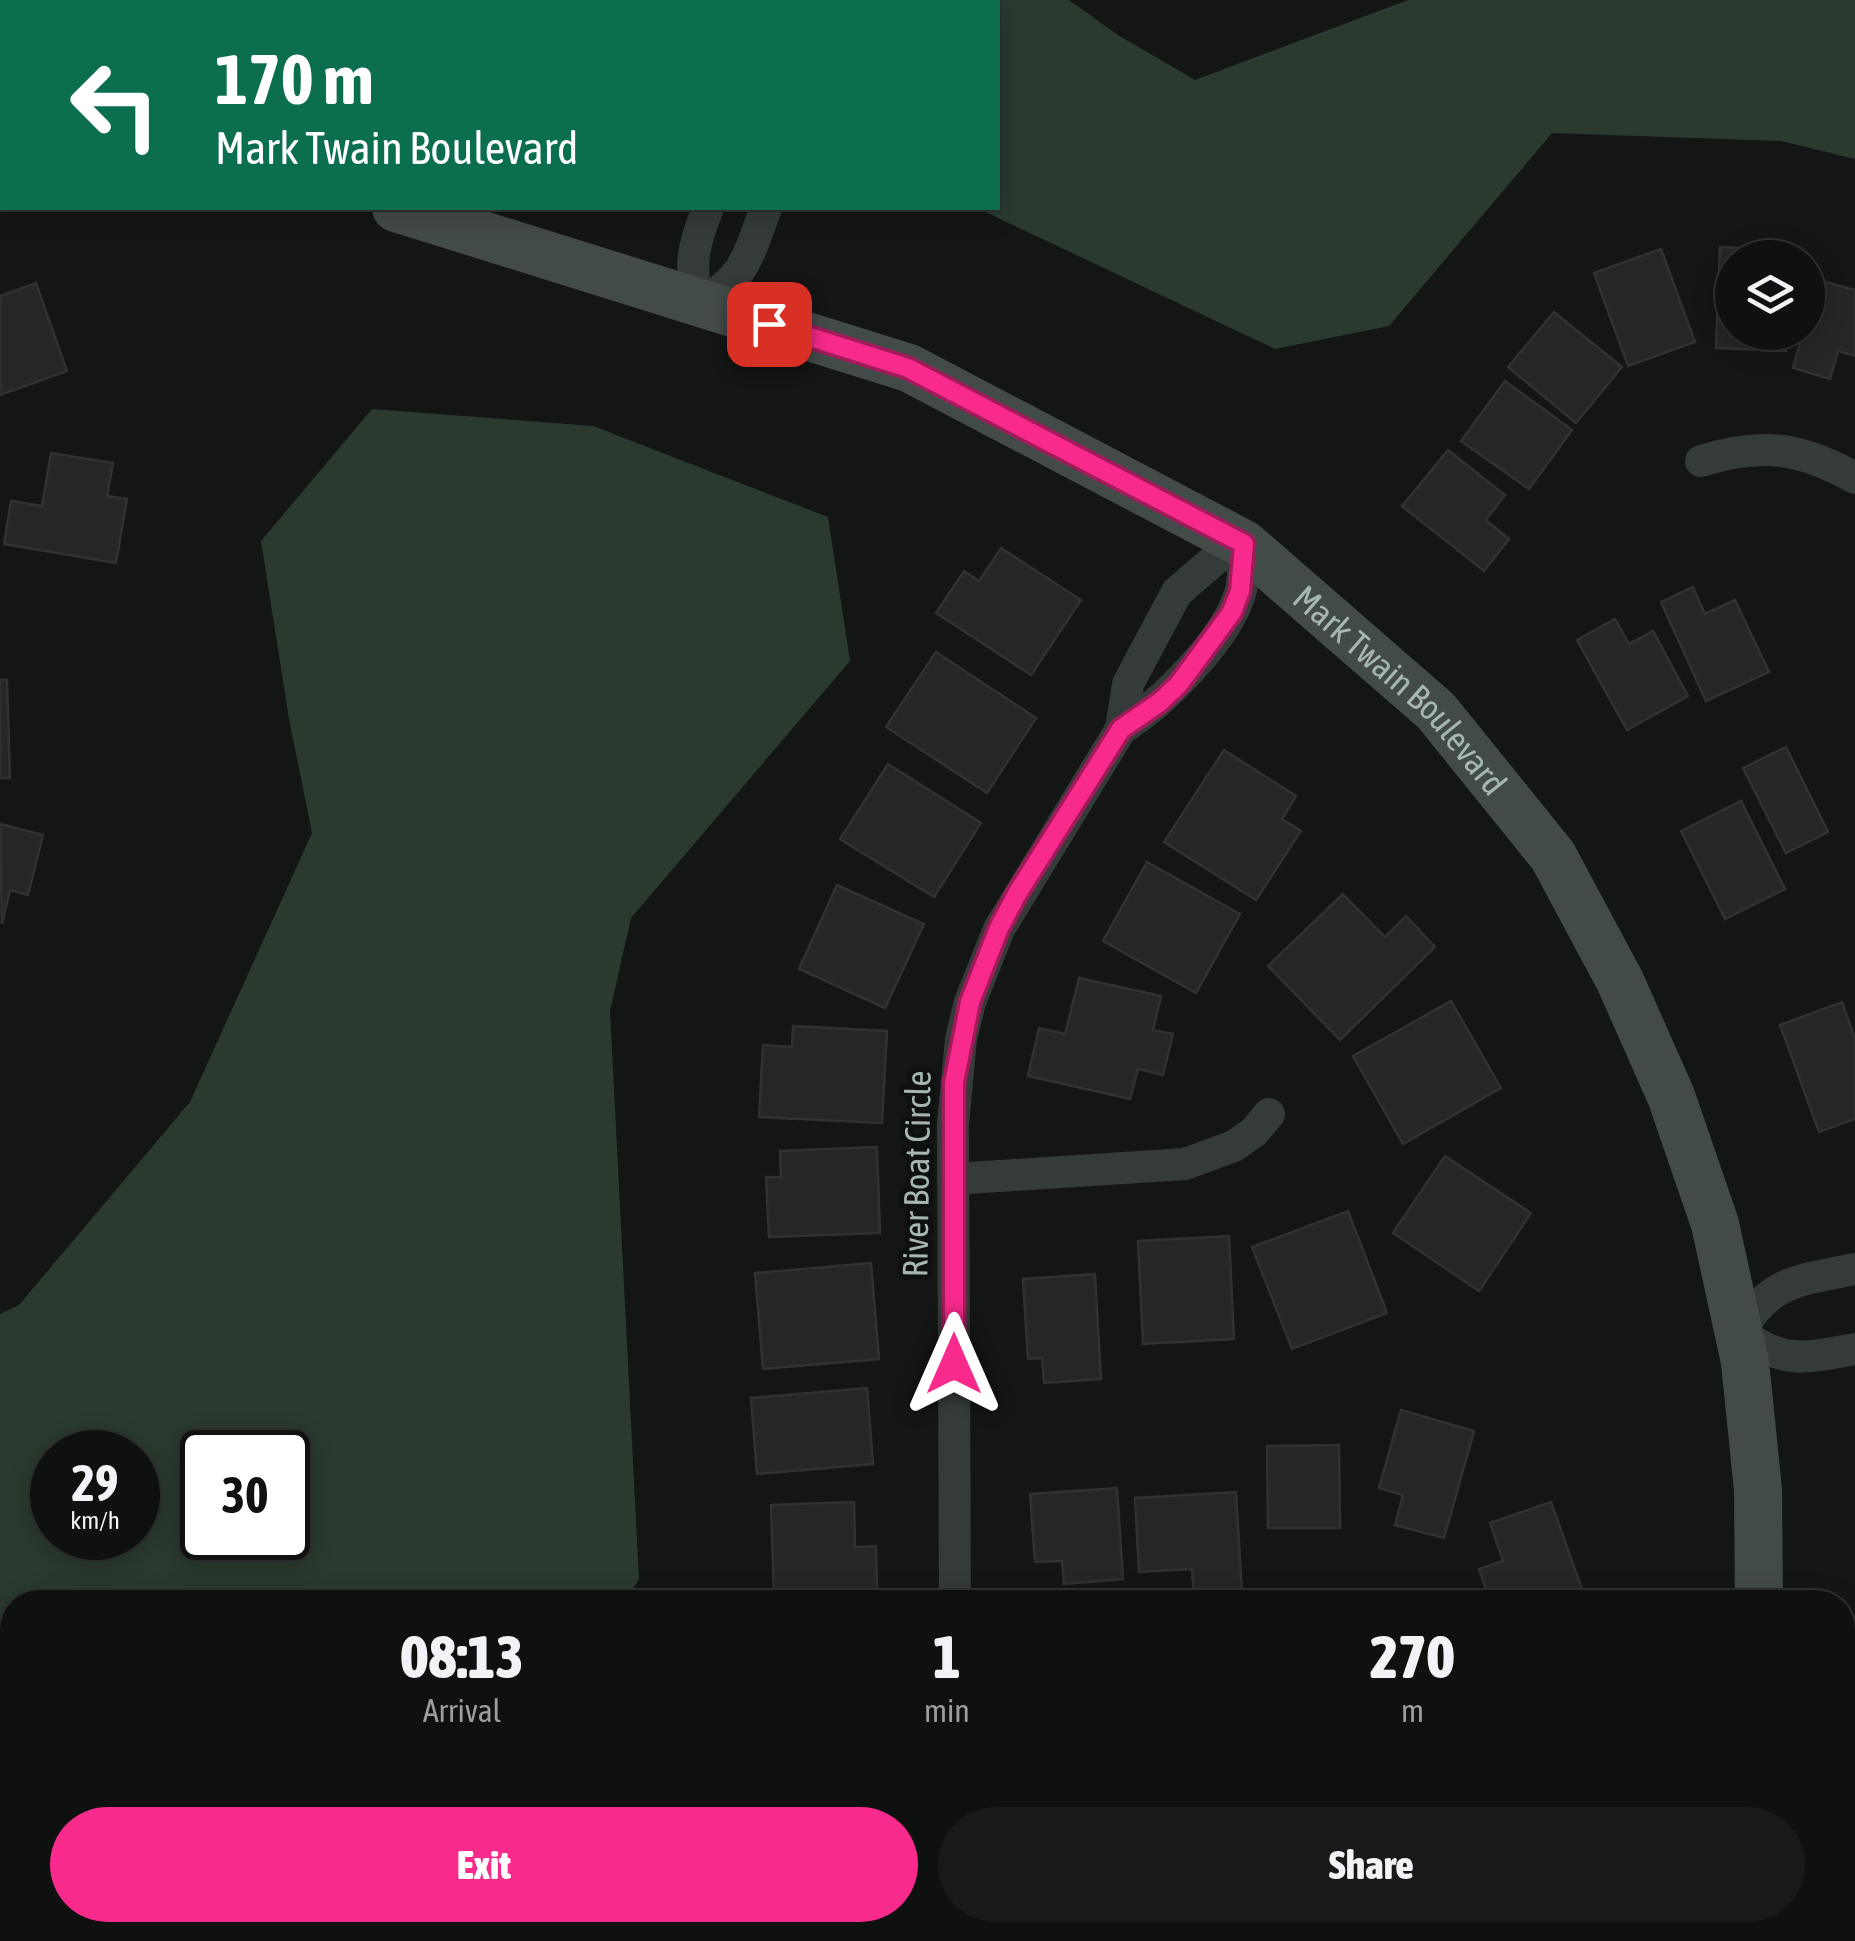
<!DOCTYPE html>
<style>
:root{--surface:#0f1010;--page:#181919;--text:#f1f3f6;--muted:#9b9d9f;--line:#2f3030;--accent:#f82a8c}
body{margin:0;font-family:"Asap Condensed",sans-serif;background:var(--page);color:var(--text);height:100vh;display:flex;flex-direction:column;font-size:38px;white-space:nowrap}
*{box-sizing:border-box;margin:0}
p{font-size:32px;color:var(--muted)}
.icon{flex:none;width:55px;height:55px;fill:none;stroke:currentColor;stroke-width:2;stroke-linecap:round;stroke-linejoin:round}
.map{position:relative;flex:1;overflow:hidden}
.panel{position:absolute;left:0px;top:1590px;width:1855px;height:352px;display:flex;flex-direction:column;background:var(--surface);border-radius:40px 40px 0 0;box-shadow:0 5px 25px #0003,0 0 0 2px var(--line)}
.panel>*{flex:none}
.guide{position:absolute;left:0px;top:0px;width:1000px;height:210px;box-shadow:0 5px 25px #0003,0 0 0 2px var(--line);background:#0b6e4f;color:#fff;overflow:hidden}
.controls{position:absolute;left:1715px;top:240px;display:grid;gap:20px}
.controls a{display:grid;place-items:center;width:110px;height:110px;border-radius:50%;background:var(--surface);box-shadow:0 5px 25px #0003,0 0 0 2px var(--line);font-size:50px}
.speed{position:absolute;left:30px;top:1430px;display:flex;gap:20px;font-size:50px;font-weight:700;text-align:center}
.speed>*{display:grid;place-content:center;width:130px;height:130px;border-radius:50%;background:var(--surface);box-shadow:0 5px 25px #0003,0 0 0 2px var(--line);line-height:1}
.speed small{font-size:25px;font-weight:400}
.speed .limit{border:5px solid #111;border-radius:15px;background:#fff;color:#111}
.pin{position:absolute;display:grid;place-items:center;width:85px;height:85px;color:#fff;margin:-42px;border-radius:20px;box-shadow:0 5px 15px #0006}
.me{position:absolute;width:110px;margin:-55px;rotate:0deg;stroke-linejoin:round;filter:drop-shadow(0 0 8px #0008)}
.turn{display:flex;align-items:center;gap:35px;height:210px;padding:0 50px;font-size:45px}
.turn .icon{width:130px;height:130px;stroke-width:2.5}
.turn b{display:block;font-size:70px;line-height:85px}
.eta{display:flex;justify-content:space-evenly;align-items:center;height:170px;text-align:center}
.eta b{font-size:60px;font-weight:800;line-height:70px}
.button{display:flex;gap:20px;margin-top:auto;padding:20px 50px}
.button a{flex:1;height:115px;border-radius:60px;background:var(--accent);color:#fff;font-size:40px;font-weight:800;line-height:115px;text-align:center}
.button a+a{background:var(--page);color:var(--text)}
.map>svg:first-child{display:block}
</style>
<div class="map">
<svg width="1855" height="1941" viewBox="0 0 1855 1941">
<rect width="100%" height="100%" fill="#141616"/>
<g fill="#2a3a2f" fill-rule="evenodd">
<polygon points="975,0 1069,0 1118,35 1195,80 1408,0 1855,0 1855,159 1781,141 1552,133 1389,326 1275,349 977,208 998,208 998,2 974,2"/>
<path d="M372,409L593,426L828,517L850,661L631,918L610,1011L639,1579L625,1602H12V1930H33L18,1941H0V1314L19,1305L190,1102L312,833L289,719L261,541ZM138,1452V1538H52V1452ZM202,1452H288V1538H202Z"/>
</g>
<g fill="#242726" stroke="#2e3231" stroke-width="2.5">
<polygon points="1720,247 1790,250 1789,258 1732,258 1732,332 1786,332 1786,351 1716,348"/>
<polygon points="1661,249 1695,342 1628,366 1594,273"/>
<polygon points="1819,280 1855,290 1855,356 1838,351 1830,379 1793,368 1803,332 1808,332 1808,318"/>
<polygon points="36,283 67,371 0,395 0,296"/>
<polygon points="1554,312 1622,367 1576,423 1508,367"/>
<polygon points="1505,381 1572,430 1529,489 1461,441"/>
<polygon points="1448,450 1505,495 1486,520 1509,539 1484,571 1402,506"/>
<polygon points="51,453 113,463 107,496 127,499 116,563 4,544 11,501 42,506"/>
<polygon points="1001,548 1081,600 1031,675 936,613 964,571 979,581"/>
<polygon points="1693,587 1705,614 1735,600 1769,672 1706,701 1661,602"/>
<polygon points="1615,619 1629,644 1653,631 1688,696 1627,730 1577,640"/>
<polygon points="936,652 1036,718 987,793 886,727"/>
<polygon points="0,680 7,680 10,778 0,778"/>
<polygon points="1786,747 1828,832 1786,853 1743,768"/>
<polygon points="1224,750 1296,796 1282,819 1301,831 1256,900 1164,842"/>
<polygon points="888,764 981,823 934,897 840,839"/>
<polygon points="1741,801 1785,889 1725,919 1681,831"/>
<polygon points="0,824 43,835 28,895 10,890 2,924"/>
<polygon points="1147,862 1240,914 1196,993 1103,941"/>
<polygon points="837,885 924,924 885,1008 799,969"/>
<polygon points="1343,894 1385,937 1406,916 1435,947 1340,1040 1268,966"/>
<polygon points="1079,978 1161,996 1153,1030 1173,1034 1163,1075 1138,1069 1130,1099 1028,1076 1039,1028 1065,1034"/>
<polygon points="1451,1001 1501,1088 1403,1144 1353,1056"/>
<polygon points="1842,1002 1855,1039 1855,1119 1819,1132 1780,1025"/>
<polygon points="793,1026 887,1031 882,1123 759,1117 763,1045 792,1047"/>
<polygon points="877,1147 880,1233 769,1237 766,1177 781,1177 780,1151"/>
<polygon points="1445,1156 1531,1213 1479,1291 1393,1233"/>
<polygon points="1348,1211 1387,1313 1292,1349 1252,1247"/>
<polygon points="1229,1236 1234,1339 1143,1344 1138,1241"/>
<polygon points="871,1263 879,1359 763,1369 755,1273"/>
<polygon points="1095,1274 1101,1379 1044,1383 1042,1358 1028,1359 1023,1279"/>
<polygon points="867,1388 873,1464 757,1474 751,1398"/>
<polygon points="1401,1410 1474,1431 1444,1538 1395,1525 1403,1495 1379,1488"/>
<polygon points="1339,1445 1340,1528 1268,1528 1267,1446"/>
<polygon points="1117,1488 1123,1579 1064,1584 1062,1561 1035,1562 1030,1494"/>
<polygon points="1236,1492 1242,1594 1194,1596 1192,1569 1139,1572 1135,1498"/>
<polygon points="854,1502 855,1547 876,1546 877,1591 774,1595 771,1505"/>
<polygon points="1551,1502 1583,1592 1553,1602 1490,1602 1479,1569 1503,1561 1490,1523"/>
<rect x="781" y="1930" width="105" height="11"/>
<polygon points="1034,1930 1141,1930 1141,1941 1033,1941"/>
</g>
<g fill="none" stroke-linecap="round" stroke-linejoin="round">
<g stroke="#353b39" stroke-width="32">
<polyline points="794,2 797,0"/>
<polyline points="835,2 835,0"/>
<path d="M708,208C695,241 687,266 699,302C745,283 750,250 766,208"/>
<path d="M1701,461C1761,442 1800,447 1855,478"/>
<polyline points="953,1179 1185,1164 1234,1146 1254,1132 1269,1114"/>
<path d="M1855,1269C1801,1280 1769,1280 1740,1332C1782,1365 1806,1358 1855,1349"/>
<path d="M955,1602L953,1124L961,1039L970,1002L999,929L1121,729L1128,684L1177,592L1218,557L1244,544C1244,559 1244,575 1241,590C1229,637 1162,704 1121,729"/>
<polyline points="956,1930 957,1941"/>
</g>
<g stroke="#434b48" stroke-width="48">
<polyline points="0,80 2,81"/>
<path id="s1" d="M396,208L909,368L1244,544L1436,711L1553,856L1620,981L1671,1096L1715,1224L1745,1362L1758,1490L1759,1602"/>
<polyline points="1736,1941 1737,1930"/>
</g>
</g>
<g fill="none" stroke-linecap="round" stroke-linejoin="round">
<g stroke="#a11b5b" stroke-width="25">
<polyline id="route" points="769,324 908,368 1244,544 1240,591 1232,612 1179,684 1160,702 1121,729 1017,894 999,928 970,1002 954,1083 954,1364"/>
</g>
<use href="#route" stroke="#f82a8c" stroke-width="18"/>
</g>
<g text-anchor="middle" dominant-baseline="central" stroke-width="10" stroke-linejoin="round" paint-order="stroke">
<g font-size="35" fill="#a5b7af" stroke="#0f1111">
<text stroke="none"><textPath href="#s1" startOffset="1130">Mark Twain Boulevard</textPath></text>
<text transform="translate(916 1174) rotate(-89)">River Boat Circle</text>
</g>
</g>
</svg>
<div class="controls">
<a><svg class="icon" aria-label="layers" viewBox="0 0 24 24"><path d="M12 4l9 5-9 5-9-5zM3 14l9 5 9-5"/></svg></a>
</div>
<div class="speed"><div>29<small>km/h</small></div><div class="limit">30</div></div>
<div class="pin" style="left:769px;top:324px;background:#d93025"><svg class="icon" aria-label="arrive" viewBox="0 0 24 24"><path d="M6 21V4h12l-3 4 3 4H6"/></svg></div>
<svg class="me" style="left:954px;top:1364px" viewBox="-20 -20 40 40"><path d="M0-17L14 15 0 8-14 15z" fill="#f82a8c" stroke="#fff" stroke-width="4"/></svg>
<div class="guide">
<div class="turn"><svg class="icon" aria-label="left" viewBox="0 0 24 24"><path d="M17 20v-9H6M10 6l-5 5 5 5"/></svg><div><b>170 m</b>Mark Twain Boulevard</div></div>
</div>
<section class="panel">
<div class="eta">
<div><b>08:13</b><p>Arrival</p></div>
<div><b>1</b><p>min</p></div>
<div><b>270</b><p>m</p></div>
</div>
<div class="button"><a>Exit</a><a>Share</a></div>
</section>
</div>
